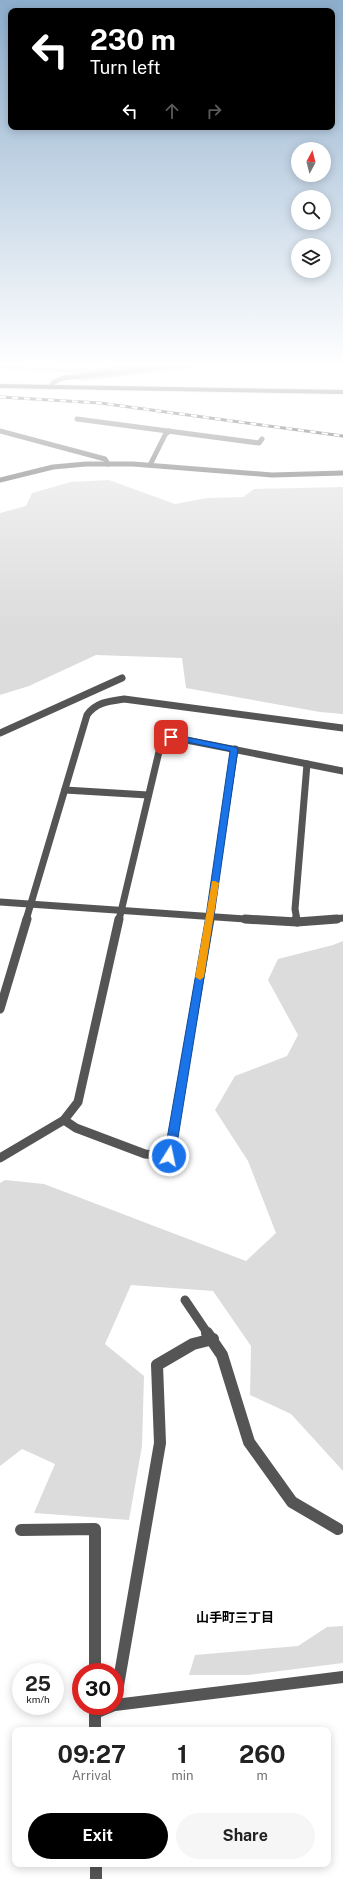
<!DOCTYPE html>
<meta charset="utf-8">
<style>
:root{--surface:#fff;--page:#f6f6f6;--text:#222;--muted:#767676;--accent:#000}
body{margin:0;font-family:"Public Sans","Noto Sans JP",sans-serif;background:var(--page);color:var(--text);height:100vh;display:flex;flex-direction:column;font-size:15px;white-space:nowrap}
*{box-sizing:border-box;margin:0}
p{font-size:13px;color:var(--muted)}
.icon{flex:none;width:22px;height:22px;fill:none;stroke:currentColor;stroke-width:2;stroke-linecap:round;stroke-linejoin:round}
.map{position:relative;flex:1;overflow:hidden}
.details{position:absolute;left:12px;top:1727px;width:319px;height:140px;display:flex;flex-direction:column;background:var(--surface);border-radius:8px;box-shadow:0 2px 10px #0003}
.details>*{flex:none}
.hud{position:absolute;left:8px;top:8px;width:327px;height:122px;border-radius:8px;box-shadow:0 2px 10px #0003;background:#000;color:#fff;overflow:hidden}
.needle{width:26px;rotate:7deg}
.controls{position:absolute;left:291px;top:142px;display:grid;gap:8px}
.controls a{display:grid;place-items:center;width:40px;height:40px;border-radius:50%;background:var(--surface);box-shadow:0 2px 10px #0003;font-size:20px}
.speed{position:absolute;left:12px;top:1663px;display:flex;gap:8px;font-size:20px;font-weight:700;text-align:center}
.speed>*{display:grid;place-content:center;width:52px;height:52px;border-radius:50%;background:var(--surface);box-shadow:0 2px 10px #0003;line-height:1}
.speed small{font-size:10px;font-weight:400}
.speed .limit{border:6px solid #d22;background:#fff;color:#111}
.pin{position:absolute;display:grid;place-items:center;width:34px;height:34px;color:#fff;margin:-17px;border-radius:8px;box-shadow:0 2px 6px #0006}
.me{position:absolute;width:44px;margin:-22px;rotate:10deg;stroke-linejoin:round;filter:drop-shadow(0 0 3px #0008)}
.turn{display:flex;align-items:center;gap:14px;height:84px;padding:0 16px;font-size:18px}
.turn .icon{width:52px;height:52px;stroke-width:2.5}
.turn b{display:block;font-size:28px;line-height:34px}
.lanes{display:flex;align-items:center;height:38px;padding:0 16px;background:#0003;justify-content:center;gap:20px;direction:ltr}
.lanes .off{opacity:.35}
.eta{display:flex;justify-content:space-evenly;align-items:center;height:68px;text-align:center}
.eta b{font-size:24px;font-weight:700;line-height:28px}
.primary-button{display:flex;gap:8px;margin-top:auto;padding:8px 16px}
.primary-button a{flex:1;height:46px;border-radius:24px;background:var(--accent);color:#fff;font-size:16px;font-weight:700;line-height:46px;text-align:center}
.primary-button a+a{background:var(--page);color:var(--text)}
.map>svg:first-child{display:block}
</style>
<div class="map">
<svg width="343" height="1879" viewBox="0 0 343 1879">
<rect width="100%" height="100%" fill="#fff"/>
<g fill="#dcdcdc">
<polygon points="109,480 175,504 207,498 243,497 254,489 343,487 343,714 320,712 186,688 182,658 96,655 29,686 0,695 0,513 26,506 32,493 71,482"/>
<polygon points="343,941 343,1471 291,1414 250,1395 251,1346 213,1291 131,1285 105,1344 144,1376 142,1446 129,1520 34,1513 55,1464 22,1449 0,1466 0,1183 5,1180 44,1184 246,1261 276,1233 248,1161 215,1110 235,1076 287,1056 298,1035 268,980 278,959 333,945"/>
<polygon points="343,1626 343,1663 248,1675 189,1675 195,1655 298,1646 327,1627"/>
</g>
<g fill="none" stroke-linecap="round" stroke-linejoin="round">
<g stroke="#a3a3a3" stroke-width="4">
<polyline points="0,367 92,371 137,366"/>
<polyline points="81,379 191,366"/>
</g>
<g stroke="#dbdbdb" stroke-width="2">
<polygon id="highway" points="0,384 343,390 343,394 0,388"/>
</g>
<g stroke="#555" stroke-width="5">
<polyline points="50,387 54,382 63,378 168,366"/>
<polyline points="77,419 259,443 262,439"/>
<polyline points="0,431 105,459 108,464"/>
<polyline points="150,465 165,435 169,431"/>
<polyline points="0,480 53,467 86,464 133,464 272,475 343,473"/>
</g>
<g stroke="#555" stroke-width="7">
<polyline points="0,733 122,678"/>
<polyline points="65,790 148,795"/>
<polyline points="0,902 260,920"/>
<path d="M26,920L87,715C96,702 110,701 124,699L343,728"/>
<polyline points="119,920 162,739 171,737 343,771"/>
<polyline points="209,920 235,749"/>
<polyline points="297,920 295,909 307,764"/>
<polyline points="325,920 343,918"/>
</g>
<g stroke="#555" stroke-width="9">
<polyline points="245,919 297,922 337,919"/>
<polyline points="296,919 297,922"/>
<polyline points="0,1009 27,919"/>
<polyline points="64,1120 76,1128 145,1154 169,1156 210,919"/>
<polyline points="0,1158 64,1120 78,1102 119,919"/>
<polyline points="185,1300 208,1334"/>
</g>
<g stroke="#555" stroke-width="12">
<polyline points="207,1333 222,1355 249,1442 292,1502 338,1529"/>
<polyline points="21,1530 95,1529 95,1672"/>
<polyline points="115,1703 160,1443 157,1365 193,1344 213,1339"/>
<polyline points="115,1705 343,1677"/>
<polyline points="95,1706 95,1730"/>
<polyline points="95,1713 112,1706"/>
<polyline points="96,1864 96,1879"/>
</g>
<use href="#highway" fill="#000" fill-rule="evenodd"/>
<g stroke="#000" stroke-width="3">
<polyline id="rail" points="0,397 100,403 343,436"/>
</g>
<use href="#rail" stroke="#fff" stroke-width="2" stroke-dasharray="6" stroke-linecap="butt"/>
</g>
<linearGradient id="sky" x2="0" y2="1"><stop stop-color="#8cadcc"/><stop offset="0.58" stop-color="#fff"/><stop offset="1" stop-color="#fff" stop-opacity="0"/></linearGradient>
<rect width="343" height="629" fill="url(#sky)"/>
<polygon fill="#1a73e8" stroke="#114b97" points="171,734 235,747 238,749 214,916 175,1156 169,1159 164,1156 206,916 230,751 168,738 167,737"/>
<polygon fill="#f59e0b" points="212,881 215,881 219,883 204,977 200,980 195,977"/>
<g text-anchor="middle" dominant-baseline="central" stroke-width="3.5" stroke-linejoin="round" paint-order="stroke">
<g font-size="13" font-weight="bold" fill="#000" stroke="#fff">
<text x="235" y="1617">山手町三丁目</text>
</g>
</g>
</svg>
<div class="controls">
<a><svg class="needle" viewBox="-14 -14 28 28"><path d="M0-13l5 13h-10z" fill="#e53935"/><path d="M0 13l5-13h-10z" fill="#767676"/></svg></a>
<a><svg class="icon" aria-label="search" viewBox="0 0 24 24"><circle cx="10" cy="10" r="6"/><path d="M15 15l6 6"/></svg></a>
<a><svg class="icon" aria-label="layers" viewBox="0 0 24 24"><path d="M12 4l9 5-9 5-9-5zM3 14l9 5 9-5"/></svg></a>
</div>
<div class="speed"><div>25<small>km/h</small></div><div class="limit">30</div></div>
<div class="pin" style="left:171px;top:737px;background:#d93025"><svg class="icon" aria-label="arrive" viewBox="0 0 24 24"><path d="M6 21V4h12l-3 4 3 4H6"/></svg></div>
<svg class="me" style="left:169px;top:1156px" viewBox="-20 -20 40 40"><circle r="17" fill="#1a73e8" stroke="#fff" stroke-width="3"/><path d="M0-11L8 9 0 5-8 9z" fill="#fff"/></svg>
<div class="hud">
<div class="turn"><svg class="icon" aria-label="left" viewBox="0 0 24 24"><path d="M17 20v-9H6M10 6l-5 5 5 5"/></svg><div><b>230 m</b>Turn left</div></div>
<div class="lanes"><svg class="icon" aria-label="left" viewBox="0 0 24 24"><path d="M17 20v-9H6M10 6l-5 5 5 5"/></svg><svg class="icon off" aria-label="ahead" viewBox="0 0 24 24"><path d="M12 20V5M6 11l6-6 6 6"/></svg><svg class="icon off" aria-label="right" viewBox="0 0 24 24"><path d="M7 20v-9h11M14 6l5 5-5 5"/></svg></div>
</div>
<section class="details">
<div class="eta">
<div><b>09:27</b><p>Arrival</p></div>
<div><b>1</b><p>min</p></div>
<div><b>260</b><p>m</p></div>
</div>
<div class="primary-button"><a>Exit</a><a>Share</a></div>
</section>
</div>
